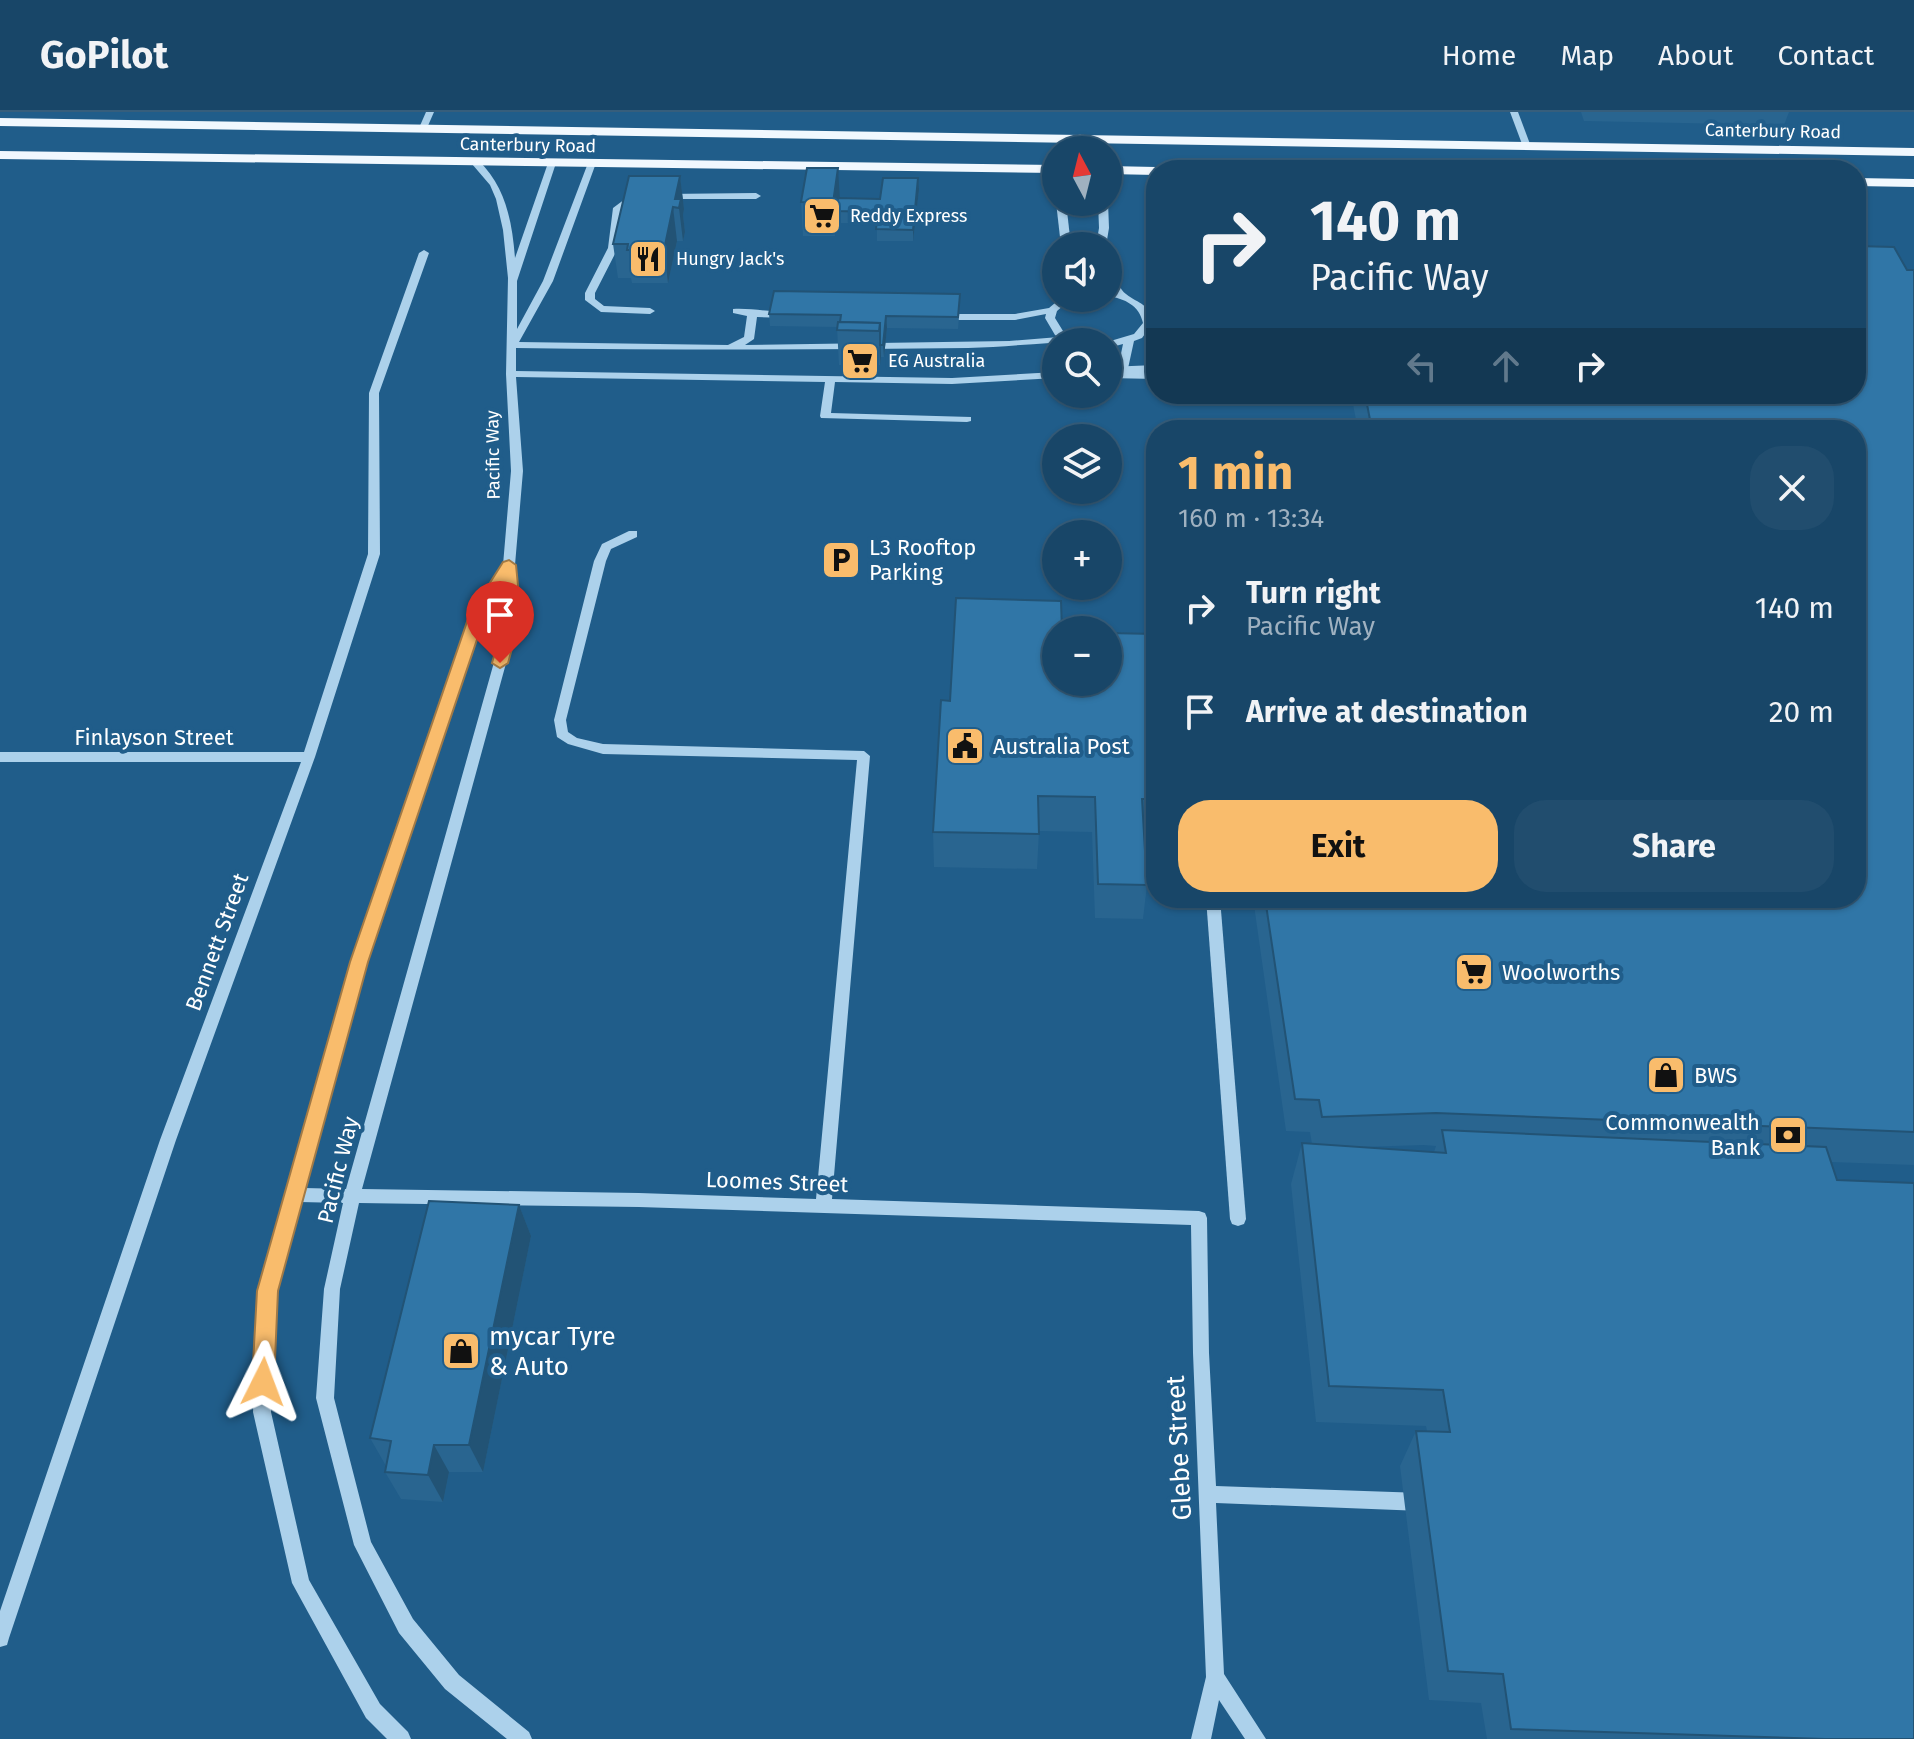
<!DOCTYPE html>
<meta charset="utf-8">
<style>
:root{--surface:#184668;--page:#214d6e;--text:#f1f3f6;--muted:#9fb1c0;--line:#365e7c;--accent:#f9bc6c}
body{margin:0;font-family:"Fira Sans",sans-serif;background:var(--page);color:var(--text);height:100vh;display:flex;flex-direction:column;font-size:30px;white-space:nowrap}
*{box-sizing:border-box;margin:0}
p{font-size:26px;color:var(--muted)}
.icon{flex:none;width:44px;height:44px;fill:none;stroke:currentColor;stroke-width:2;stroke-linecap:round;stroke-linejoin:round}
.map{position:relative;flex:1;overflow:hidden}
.details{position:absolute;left:1146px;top:308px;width:720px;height:488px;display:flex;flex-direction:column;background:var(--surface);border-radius:32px;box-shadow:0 2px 6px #0004,0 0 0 2px var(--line)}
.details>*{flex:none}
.top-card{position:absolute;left:1146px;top:48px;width:720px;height:244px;border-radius:32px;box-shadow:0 2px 6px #0004,0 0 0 2px var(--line);background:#184668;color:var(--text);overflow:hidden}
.needle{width:52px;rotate:353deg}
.tools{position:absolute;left:1042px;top:24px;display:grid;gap:16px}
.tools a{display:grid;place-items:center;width:80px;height:80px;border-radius:50%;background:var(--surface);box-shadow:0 2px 6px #0004,0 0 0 2px var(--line);font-size:40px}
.pin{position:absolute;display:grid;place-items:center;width:68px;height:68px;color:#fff;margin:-82px -34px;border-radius:50% 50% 50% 0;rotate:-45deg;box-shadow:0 0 8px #0007}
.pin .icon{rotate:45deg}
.me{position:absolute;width:88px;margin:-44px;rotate:3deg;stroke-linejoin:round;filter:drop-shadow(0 0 6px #0008)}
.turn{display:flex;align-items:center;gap:28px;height:168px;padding:0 32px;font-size:36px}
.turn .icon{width:104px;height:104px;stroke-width:2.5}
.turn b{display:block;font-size:56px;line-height:68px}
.lanes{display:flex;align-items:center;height:76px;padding:0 32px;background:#0003;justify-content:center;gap:40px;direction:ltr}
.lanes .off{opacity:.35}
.round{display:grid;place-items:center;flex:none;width:84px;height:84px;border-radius:32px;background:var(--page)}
.overview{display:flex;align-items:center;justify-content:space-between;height:136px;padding:0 32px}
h1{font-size:48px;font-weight:700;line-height:60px;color:var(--accent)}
.action{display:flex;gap:16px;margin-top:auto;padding:16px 32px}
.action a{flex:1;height:92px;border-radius:32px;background:var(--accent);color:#111;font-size:32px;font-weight:700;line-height:92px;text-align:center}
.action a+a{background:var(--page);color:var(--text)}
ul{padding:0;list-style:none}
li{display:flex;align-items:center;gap:24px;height:104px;padding:0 32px}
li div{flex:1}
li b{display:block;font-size:30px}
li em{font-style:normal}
header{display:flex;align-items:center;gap:48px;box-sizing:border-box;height:112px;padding:0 40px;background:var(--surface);border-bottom:2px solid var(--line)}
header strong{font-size:38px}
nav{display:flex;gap:44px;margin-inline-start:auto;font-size:28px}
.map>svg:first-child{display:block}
</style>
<header>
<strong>GoPilot</strong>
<nav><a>Home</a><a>Map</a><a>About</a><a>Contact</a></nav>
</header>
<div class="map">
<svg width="1914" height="1627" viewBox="0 0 1914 1627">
<rect width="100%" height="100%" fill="#205d8a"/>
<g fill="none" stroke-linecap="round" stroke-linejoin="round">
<g fill="#acd1eb" fill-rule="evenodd">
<polygon points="426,0 434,0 427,16 423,19 419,16"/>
<polygon points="1510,0 1518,0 1530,32 1529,34 1522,32"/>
<polygon points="1081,22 1084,23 1093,38 1085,38 1081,32 1076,38 1068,38 1078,23"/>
<path d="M472,48H478C506,75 512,109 515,146L548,51L552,48L556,51L517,169V217L543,169L588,51L592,48L596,51L553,169L519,230L728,233L744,225L747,204L733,201V197C751,196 770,200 788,200L793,203L788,206L757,205L754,227L745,233L1009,229L1059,225L1055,223L1045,206L1046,202L1015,208H941L936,205L941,202H1015L1049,196L1061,186H1072L1057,199L1055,206L1063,219L1083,230C1046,230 1007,235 968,236C818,238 667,238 516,236V259L952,266L1056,260V266L952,272L835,270L831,301L971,305V309L967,310L821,306L820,304L825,270L516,265L523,359L515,453L519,504L362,1077L639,1081L816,1087L857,648L603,642L568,632L557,625L554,608L594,449L602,432L629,419H637V425L611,437L606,449L566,608L568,620L577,626L603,632L864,639L870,644L832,1087L1199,1099L1205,1101L1207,1106L1209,1241L1216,1374L1422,1381L1428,1384L1431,1390L1428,1396L1422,1399L1216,1391L1224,1562L1266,1627H1245L1219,1588L1211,1627H1191L1206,1565L1193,1241L1191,1113L639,1095L359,1091L340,1177L334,1286L371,1430L413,1507L459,1563L529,1620L532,1627H507L445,1577L399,1521L354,1433L316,1286L324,1177L343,1091L300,1090L275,1179L271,1300L309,1468L380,1592L408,1620L411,1627H387L366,1606L292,1471L253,1300L259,1179L352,850L471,504L503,453L511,359L506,262L508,166L503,118L496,87L490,73L472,52ZM504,470L507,504L346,1077L304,1076L366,850L483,504Z"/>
<polygon points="640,82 645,85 643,87 635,88 623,97 618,136 595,181 595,187 604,194 650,196 655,199 650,202 601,200 585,188 585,181 608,136 613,96 629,84"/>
<polygon points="665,82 756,81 761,84 756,87 662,87 660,85"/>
<polygon points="1056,90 1066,90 1071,134 1061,134"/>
<polygon points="1098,90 1108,90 1109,116 1106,134 1096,134 1099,116"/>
<polygon points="424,138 429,141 379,281 380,442 315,645 176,1028 9,1526 7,1533 0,1535 0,1499 160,1028 301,650 0,650 0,640 304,640 368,442 369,281 419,141"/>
<path d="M1108,158L1111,159C1116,166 1120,178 1126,182C1140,193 1148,190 1153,211L1142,226L1134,229L1127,261H1156V267L1108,266V262L1117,261L1123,232L1108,236L1107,230L1134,222L1143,211C1139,193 1125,187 1108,184V178L1114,179L1108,169Z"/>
<polygon points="1206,786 1220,786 1246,1107 1244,1112 1238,1114 1232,1112 1230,1107"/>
</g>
<g fill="#f1f8fe" fill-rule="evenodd">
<polygon points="0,6 1914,36 1914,44 0,14"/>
<polygon points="0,39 1056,53 1056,61 0,47"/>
<polygon points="1108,54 1156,55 1162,58 1156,58 1156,63 1108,62"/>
<polygon points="1856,66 1914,67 1914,75 1856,74"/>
</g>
<polyline stroke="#acd1eb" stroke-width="10" points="1108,260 1156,258"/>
</g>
<g fill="#296590" fill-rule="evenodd">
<polygon points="1581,0 1789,0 1784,13 1584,9"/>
<polygon points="680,64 684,97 683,103 685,120 683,129 677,129 668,171 632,171 631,166 618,166 613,132"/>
<polygon points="918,66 919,78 913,129 877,129 877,111 837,111 835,124 803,124 801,90 839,86 880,87"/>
<path d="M1907,158H1914V1053L1831,1050L1914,1627H1487L1481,1591L1429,1588L1400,1354L1416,1319H1427L1426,1314L1316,1310L1291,1072L1302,1031L1312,1032L1310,1020L1286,1019L1253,786H1856V318H1358L1351,282H1856ZM1424,1033L1436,1034L1434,1040L1361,1035Z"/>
<polygon points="960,193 958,217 887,216 884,245 881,245 880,253 839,253 837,215 770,214 769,202"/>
<polygon points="1156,522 1156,722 1144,722 1147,773 1143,807 1095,806 1092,720 1039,719 1037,757 934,755 933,720 950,589 1056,570"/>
<polygon points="519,1093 531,1124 483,1360 449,1360 443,1390 401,1387 385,1360 386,1354 370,1326"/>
</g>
<g fill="#225375">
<polygon points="838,56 840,89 836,99 836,111 835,124 833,91"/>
<polygon points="680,64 684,97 683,103 685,120 683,129 679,96 675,87"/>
<polygon points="918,66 919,78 913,129 913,118"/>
<polygon points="673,95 677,129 668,171 664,138"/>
<polygon points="886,204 887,216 884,245 883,233"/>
<polygon points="880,211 881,245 880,253 879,219"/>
<polygon points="519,1093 531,1124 483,1360 469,1333"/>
<polygon points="434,1333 449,1360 443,1390 428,1363"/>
</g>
<g fill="#3076a7" stroke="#225375" stroke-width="2">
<polygon points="807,56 838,56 833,91 801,90"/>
<polygon points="629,64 680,64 675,87 681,87 680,91 679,96 673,95 664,138 627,138 628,132 613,132"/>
<polygon points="883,66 918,66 913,118 876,117 878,100 836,99 838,86 880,87"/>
<polygon points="1856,134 1894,135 1907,158 1914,158 1914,1020 1436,1001 1322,1005 1319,988 1295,987 1265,786 1856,786 1856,318 1372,318 1365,282 1856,282"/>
<polygon points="774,179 960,182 958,205 886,204 883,233 880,233 880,211 840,210 841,203 769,202"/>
<polygon points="838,210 880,211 879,219 837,218"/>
<polygon points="956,486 1061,489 1062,518 1056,518 1056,570 1108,570 1108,521 1156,522 1156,687 1142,687 1147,773 1098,772 1095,685 1038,684 1039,722 933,720 941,588 950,589"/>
<polygon points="1442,1018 1826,1035 1837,1068 1914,1071 1914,1627 1825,1627 1511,1617 1503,1562 1448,1559 1416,1319 1450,1320 1443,1278 1329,1274 1302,1031 1446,1041"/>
<polygon points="429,1089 519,1093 469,1333 434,1333 428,1363 385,1360 391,1329 370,1326"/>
</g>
<polygon fill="#f9bc6c" stroke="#a27a46" stroke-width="2" points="509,448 516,453 521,504 508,551 500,556 492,551 505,504 503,474 485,504 368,850 278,1179 274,1270 271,1277 263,1280 255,1277 252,1270 257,1179 350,850 469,504 503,450"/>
<defs>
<g id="supermarket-square" transform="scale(2)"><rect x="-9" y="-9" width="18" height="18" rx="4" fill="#f9bc6c" stroke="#205d8a"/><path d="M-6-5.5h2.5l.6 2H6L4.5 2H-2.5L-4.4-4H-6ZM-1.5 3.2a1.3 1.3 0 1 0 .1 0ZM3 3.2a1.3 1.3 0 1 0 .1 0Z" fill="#111"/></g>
<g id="restaurant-square" transform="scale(2)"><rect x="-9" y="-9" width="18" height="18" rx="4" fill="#f9bc6c" stroke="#205d8a"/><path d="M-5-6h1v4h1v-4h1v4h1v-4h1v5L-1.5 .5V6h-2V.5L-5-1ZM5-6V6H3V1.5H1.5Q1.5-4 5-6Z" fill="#111"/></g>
<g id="parking-square" transform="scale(2)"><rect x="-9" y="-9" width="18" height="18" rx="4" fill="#f9bc6c" stroke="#205d8a"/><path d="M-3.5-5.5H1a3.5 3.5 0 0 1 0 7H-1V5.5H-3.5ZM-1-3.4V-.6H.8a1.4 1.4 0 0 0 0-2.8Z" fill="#111"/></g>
<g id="civic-square" transform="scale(2)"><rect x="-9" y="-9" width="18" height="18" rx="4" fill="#f9bc6c" stroke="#205d8a"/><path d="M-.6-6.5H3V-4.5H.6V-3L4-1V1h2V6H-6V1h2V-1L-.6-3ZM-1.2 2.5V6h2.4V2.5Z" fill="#111"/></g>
<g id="shop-square" transform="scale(2)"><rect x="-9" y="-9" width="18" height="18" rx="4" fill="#f9bc6c" stroke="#205d8a"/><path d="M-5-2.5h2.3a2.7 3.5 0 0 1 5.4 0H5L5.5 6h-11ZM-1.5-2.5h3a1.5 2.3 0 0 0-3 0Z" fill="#111"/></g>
<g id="bank-square" transform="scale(2)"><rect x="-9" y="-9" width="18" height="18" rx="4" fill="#f9bc6c" stroke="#205d8a"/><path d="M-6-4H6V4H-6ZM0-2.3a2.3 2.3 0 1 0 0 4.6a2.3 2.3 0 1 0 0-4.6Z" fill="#111"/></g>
</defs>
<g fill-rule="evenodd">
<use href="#supermarket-square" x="822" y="104"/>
<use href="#restaurant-square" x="648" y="147"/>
<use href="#supermarket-square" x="860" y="249"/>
<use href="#parking-square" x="841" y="448"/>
<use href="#civic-square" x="965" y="634"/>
<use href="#supermarket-square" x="1474" y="860"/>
<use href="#shop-square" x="1666" y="963"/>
<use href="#bank-square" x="1788" y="1023"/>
<use href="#shop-square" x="461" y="1239"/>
</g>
<g text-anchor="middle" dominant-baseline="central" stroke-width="8" stroke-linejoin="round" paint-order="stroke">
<g font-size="18" fill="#fff" stroke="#205d8a">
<text transform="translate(1773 19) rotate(1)">Canterbury Road</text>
<text transform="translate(528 33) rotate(1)">Canterbury Road</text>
<text transform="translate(493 343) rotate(-91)">Pacific Way</text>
</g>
<g font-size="18" fill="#fff" stroke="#205d8a" text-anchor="start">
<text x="850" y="104">Reddy Express</text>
<text x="676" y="147">Hungry Jack's</text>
<text x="888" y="249">EG Australia</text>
</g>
<g font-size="22" fill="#fff" stroke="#205d8a" text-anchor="start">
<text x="869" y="435">L3 Rooftop<tspan x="869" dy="25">Parking</tspan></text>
<text x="993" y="634">Australia Post</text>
<text x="1502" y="860">Woolworths</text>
<text x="1694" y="963">BWS</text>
<text x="1760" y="1010" text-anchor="end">Commonwealth<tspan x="1760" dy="25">Bank</tspan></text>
</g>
<g font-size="22" fill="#fff" stroke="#205d8a">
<text x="154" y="625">Finlayson Street</text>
<text transform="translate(217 830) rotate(-70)">Bennett Street</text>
<text transform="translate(338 1058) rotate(-76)">Pacific Way</text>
<text transform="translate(777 1070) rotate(2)">Loomes Street</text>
</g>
<g font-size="26" fill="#fff" stroke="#205d8a" text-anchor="start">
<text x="489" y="1224">mycar Tyre<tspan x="489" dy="30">&amp; Auto</tspan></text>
</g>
<g font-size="26" fill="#fff" stroke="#205d8a">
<text transform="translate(1179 1336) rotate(-93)">Glebe Street</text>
</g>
</g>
</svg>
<div class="tools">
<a><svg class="needle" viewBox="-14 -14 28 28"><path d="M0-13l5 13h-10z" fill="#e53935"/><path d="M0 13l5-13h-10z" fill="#9fb1c0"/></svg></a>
<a><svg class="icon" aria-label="sound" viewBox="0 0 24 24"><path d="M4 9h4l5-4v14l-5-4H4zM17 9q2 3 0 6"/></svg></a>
<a><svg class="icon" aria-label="search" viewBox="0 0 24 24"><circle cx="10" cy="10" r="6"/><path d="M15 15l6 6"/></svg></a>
<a><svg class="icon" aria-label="layers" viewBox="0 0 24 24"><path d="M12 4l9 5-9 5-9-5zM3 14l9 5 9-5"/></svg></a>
<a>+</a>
<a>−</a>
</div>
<div class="pin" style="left:500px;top:551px;background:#d93025"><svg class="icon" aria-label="arrive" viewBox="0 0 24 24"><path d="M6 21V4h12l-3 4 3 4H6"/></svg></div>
<svg class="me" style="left:263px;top:1270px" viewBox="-20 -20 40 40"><path d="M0-17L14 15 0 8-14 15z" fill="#f9bc6c" stroke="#fff" stroke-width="4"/></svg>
<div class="top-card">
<div class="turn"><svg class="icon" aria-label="right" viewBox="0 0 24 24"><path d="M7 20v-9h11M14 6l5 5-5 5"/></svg><div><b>140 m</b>Pacific Way</div></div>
<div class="lanes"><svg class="icon off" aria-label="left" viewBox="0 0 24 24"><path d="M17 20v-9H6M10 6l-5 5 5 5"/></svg><svg class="icon off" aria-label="ahead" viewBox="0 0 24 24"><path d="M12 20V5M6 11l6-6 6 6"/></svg><svg class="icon" aria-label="right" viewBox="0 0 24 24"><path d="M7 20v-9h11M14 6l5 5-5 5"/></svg></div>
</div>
<section class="details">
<div class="overview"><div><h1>1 min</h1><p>160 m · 13:34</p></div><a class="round"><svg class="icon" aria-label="close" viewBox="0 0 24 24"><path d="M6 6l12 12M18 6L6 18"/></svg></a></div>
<ul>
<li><svg class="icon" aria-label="right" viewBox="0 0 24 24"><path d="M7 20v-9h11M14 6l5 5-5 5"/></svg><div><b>Turn right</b><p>Pacific Way</p></div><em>140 m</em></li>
<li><svg class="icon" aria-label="arrive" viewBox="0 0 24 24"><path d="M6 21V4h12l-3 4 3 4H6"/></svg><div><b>Arrive at destination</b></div><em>20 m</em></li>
</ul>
<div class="action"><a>Exit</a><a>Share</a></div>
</section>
</div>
